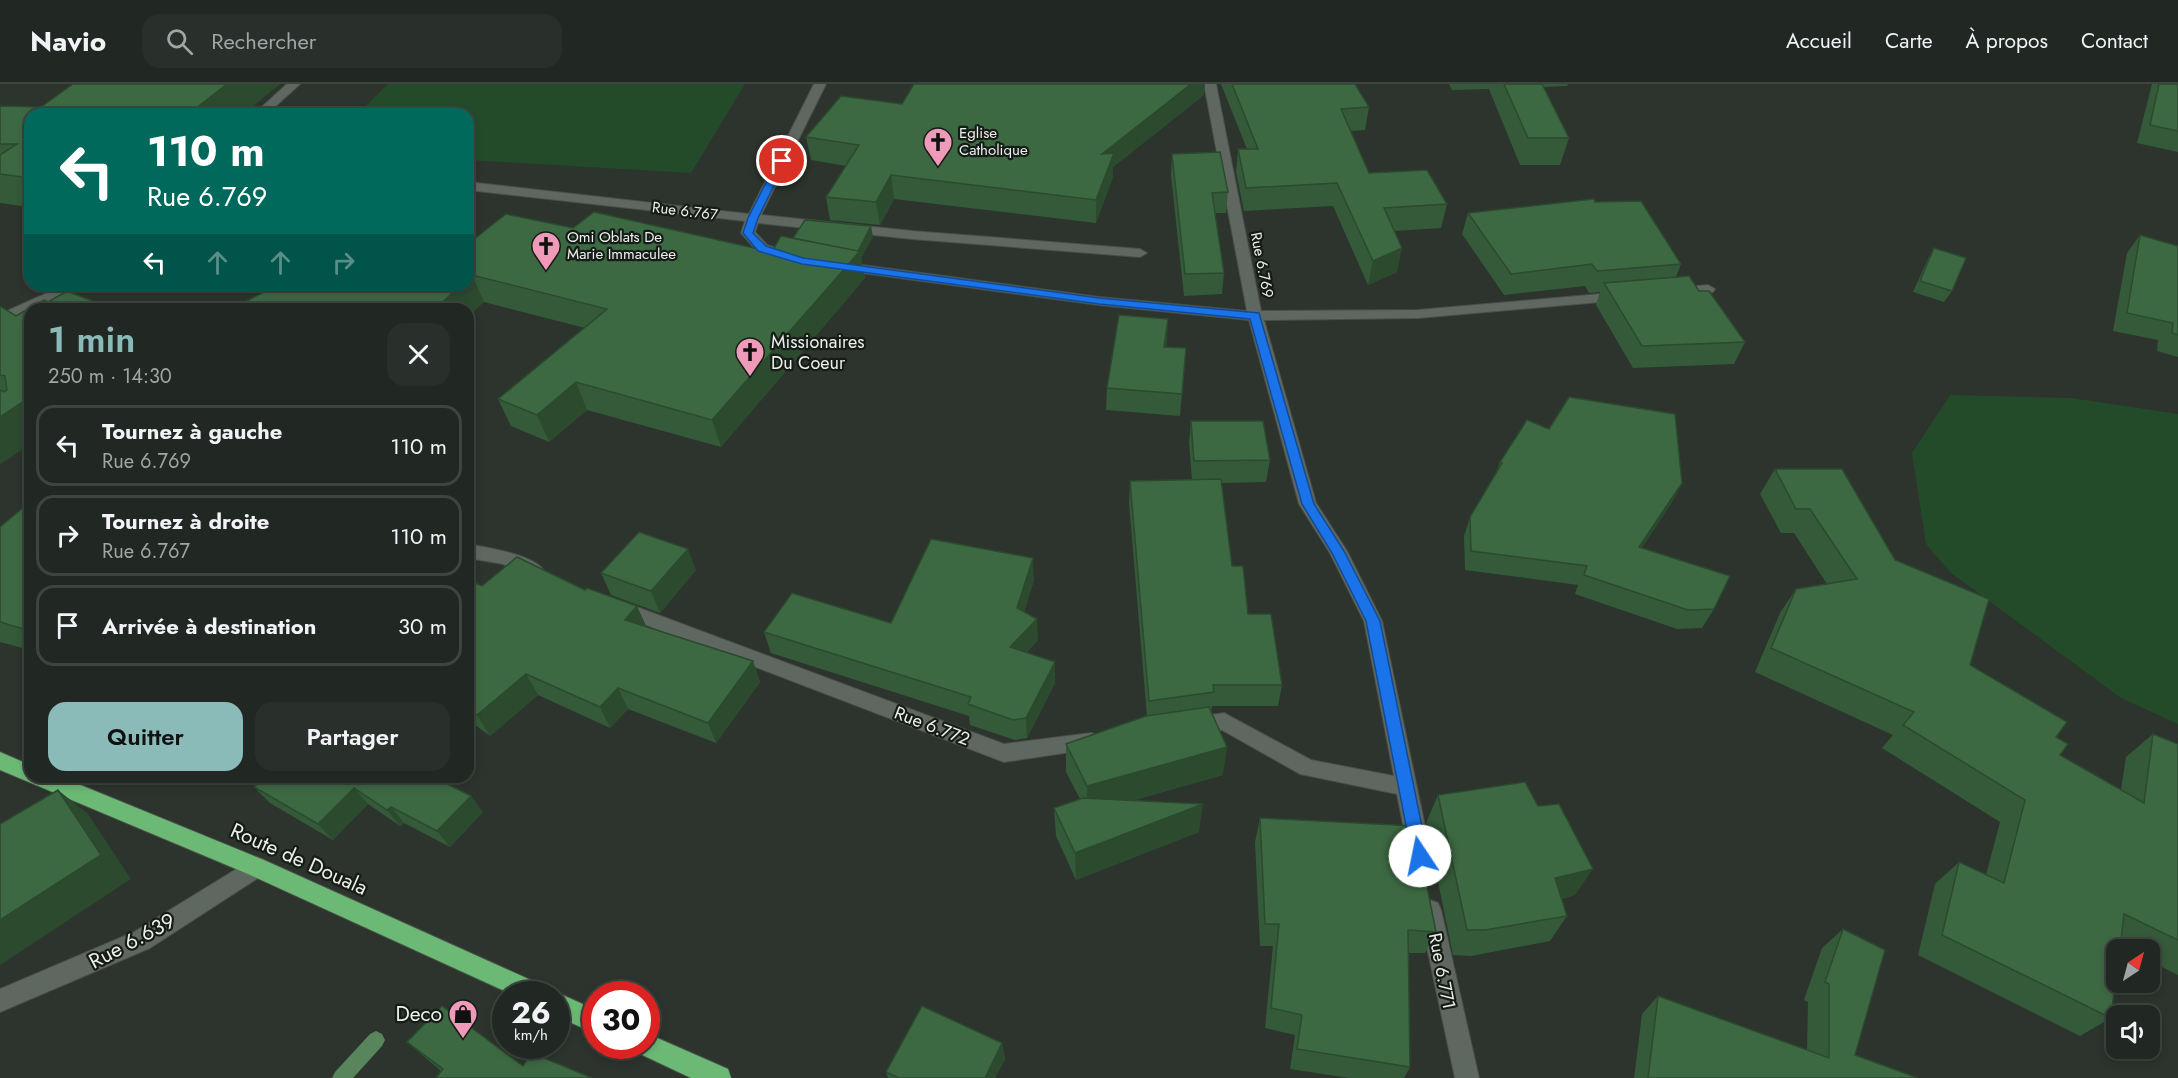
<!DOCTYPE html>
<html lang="fr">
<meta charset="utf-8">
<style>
:root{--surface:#212722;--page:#292f2a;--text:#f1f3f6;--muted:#a2a5a5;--line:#3e4440;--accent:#8bbbb9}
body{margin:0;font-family:Jost,sans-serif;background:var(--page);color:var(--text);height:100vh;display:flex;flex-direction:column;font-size:22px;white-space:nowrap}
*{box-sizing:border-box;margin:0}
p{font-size:20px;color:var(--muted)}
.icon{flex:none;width:33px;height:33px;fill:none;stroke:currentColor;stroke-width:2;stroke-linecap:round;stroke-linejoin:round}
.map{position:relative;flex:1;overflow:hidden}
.drawer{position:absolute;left:24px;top:219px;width:450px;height:480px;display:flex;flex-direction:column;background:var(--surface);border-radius:18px;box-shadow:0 3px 9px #0003,0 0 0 2px var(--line)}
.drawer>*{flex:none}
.top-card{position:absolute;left:24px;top:24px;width:450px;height:183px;border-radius:18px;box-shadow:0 3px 9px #0003,0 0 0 2px var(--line);background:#00695c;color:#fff;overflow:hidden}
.needle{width:39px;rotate:36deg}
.fabs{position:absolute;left:2106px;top:855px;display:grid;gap:12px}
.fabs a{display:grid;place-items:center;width:54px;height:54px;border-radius:12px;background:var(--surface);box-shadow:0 3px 9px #0003,0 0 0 2px var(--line);font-size:30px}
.speed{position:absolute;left:492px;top:897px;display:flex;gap:12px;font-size:30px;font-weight:700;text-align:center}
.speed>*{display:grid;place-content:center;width:78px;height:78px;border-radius:50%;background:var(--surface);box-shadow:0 3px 9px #0003,0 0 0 2px var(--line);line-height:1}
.speed small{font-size:15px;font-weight:400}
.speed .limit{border:9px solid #d22;background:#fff;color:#111}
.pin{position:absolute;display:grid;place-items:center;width:51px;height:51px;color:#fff;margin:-26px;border:3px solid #fff;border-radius:50%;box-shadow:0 2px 6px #0007}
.me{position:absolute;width:66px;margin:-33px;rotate:349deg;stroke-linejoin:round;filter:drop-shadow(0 0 4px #0008)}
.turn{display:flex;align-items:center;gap:21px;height:126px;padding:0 24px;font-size:27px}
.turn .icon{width:78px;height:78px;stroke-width:2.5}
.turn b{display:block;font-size:42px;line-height:51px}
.lanes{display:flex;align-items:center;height:57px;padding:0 24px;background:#0003;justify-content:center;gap:30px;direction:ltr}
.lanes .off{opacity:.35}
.round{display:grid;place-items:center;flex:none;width:63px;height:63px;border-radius:18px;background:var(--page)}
.head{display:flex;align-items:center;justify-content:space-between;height:102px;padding:0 24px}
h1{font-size:36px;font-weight:600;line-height:45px;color:var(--accent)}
.action{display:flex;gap:12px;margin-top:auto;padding:12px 24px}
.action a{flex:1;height:69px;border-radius:18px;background:var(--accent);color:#111;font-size:24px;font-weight:600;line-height:69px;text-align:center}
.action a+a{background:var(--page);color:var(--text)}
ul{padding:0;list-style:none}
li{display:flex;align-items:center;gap:18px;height:81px;margin:0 12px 9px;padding:0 12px;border:3px solid var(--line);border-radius:18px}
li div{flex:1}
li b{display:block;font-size:22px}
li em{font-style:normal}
header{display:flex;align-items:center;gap:36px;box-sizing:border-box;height:84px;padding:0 30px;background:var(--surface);border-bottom:2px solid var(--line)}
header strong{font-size:28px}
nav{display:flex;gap:33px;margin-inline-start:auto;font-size:21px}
.search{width:420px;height:54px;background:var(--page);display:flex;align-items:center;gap:15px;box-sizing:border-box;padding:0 21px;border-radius:18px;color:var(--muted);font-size:22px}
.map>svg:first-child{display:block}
</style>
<header>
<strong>Navio</strong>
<div class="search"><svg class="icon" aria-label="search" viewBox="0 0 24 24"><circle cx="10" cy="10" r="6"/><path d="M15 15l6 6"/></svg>Rechercher</div>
<nav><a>Accueil</a><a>Carte</a><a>À propos</a><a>Contact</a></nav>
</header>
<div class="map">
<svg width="2178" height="994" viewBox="0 0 2178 994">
<rect width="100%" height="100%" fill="#2c342d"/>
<g fill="#244b29">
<polygon points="388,0 745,0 691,89 468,76 468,30 358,30"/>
<polygon points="1950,311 2071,314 2178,330 2178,640 2121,614 1951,489 1926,460 1912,369"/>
</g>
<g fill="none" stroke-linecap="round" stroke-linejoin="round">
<polygon fill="#58855c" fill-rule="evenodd" points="376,947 382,950 385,956 382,962 353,994 332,994 335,988 370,950"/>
<g stroke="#484f48" stroke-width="2">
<g id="minor">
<polygon points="287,0 300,0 267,30 254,30"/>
<polygon points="814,0 826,0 761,131 912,147 1140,165 1147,169 1140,173 912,155 758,139 755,148 767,161 800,172 802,175 795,179 757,167 741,149 745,137 468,106 468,98 749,130"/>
<polygon points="1204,0 1216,0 1261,227 1418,226 1623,208 1630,212 1623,216 1418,234 1264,236 1316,419 1347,467 1382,537 1430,766 1427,773 1419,776 1411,773 1408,766 1397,710 1300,690 1222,646 1192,649 1185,647 1182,641 1185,635 1224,629 1311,676 1394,692 1364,537 1330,469 1299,420 1249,236 1099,221 840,186 833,182 840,178 1099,213 1247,227"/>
<polygon points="65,201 84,201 82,204 36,225 30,225 30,228 0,240 0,230"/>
<polygon points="1708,201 1715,205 1713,208 1674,212 1667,208 1674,204"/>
<path d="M468,460C487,464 534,470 544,487L541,492L535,494L503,480L468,474Z"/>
<polygon points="618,516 1004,660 1091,649 1098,651 1101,657 1098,663 1091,665 1004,678 612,528 609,523 612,518"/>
<polygon points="256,773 264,776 267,783 264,790 150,864 0,928 0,905 134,848"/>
<polygon points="1430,816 1438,819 1441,826 1479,994 1455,994 1419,826 1422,819"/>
</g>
</g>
<g stroke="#484f48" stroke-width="2">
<g id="highway">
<polygon points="0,668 30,681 30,693 61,693 264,776 544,902 547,910 511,910 248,790 0,686"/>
<polygon points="556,908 596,926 596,950 556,932 556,910 551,910"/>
<polygon points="646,949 728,985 731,994 691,994 638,969 634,962 646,962"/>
</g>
</g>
<use href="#minor" fill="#5f6860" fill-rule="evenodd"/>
<use href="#highway" fill="#6cb975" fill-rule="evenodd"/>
</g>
<g fill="#345a39">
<polygon points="1221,0 1355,0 1369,23 1365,46 1350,47 1369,89 1447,120 1441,144 1394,147 1397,188 1368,201 1333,122 1244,127 1236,88 1238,65 1247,65"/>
<polygon points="1449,0 1568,0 1567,2 1544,3 1569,54 1560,81 1520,81 1489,5 1452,6"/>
<polygon points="2152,0 2178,0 2178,68 2137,59"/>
<polygon points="1204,11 1113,83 1113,93 1096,139 894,115 880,141 830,136 826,113 846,82 811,76 806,53 902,20"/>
<polygon points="0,22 244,30 30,30 30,123 0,119"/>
<polygon points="1172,70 1228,108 1226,129 1215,129 1224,189 1222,210 1184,212 1171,91"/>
<polygon points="1595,118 1681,180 1676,193 1699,207 1745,258 1734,280 1633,284 1596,221 1600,208 1589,209 1585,202 1504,211 1462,150 1468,129"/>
<polygon points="573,144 772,168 793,154 873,153 861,174 865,194 721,363 587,326 549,358 511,342 498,315 585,244 484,218 468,225 231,225 269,206 266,201 468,201 468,160"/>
<polygon points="2140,151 2178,162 2178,273 2157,267 2158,256 2113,247 2127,169"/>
<polygon points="1934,164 1952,207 1944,218 1913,208 1928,175"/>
<polygon points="67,207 113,225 30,225 30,360 0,380 0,222 16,232 44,216 48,218"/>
<polygon points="1168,235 1166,263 1186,264 1180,332 1106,326 1107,304"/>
<polygon points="1191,337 1270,376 1266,398 1221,399 1232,482 1248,530 1282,601 1278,622 1212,622 1211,628 1223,691 1131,717 1199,748 1076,796 1056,752 1054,724 1080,715 1066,688 1066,660 1147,632 1129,419 1130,397 1192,396 1189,359"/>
<polygon points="1500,378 1682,399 1672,418 1642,463 1714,525 1702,544 1677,545 1575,510 1578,501 1465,486 1464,452 1470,433 1496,389"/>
<polygon points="1775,385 1895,476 1970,581 2056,653 2060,671 2121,706 2126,673 2153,650 2178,660 2178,891 2150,877 2150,866 2125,866 2120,863 2111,934 2080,952 1918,871 1935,800 1959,778 1986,791 2000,738 1882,664 1893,651 1755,588 1780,529 1796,505 1827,500 1794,449 1781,449 1760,410"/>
<polygon points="30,418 30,566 0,558 0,443"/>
<polygon points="696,486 660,529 611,511 601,489"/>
<polygon points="468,496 482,502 646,543 753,577 760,598 716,659 628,625 610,644 538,611 490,652 468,636"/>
<polygon points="1034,496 1024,528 1038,556 1026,569 1055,599 1027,654 1015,656 970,641 969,632 771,569 764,548 891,539"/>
<polygon points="434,693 483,728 450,763 404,739 400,742 368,720 333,756 270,719 254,703"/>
<polygon points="1438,711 1575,811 1562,815 1567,832 1550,857 1471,872 1453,871 1426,739"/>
<polygon points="1260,734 1436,848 1425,869 1408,869 1410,983 1404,994 1349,994 1290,985 1295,951 1265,944 1273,862 1260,862 1255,758"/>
<polygon points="1843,845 1855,971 1918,994 1634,994 1642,930 1658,912 1807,966 1808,918 1804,916 1822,864"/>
<polygon points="407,958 523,982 441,987"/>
<polygon points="1002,959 1005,975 995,994 888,994 886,988"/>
</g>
<g fill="#2b4a2e">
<polygon points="227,0 280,0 244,30 191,30 190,29"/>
<polygon points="1191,0 1205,0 1204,11 1113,83 1113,93 1096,139 1096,116 1102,70"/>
<polygon points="891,91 894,115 880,141 876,118"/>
<polygon points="871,142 873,153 861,174 865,194 721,363 712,336 857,167"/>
<polygon points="1402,164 1397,188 1368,201 1373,177"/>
<polygon points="472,191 484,218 468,233 468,225 435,225 461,201 468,201 468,194"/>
<polygon points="336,220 339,225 327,225"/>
<polygon points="1168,235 1167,257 1163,285 1164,263"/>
<polygon points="576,298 587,326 549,358 537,331"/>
<polygon points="30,313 30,360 0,380 0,333"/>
<polygon points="1682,399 1672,418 1630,482 1639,463"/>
<polygon points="688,465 696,486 660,529 651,507"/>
<polygon points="1033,474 1034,496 1018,545 1017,524"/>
<polygon points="637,522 647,544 625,536"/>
<polygon points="1037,535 1038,556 1011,584 1010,563"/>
<polygon points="753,577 760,598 716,659 708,639"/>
<polygon points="1055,578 1055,599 1027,654 1026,634"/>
<polygon points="526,590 538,611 490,652 477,631"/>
<polygon points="618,604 628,625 610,644 600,623"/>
<polygon points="1227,663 1223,691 1087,729 1087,702"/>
<polygon points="354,704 368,720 333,756 318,740"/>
<polygon points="58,706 88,730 131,795 0,881 0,836"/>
<polygon points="471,712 483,728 450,763 437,747"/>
<polygon points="1203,720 1199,748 1076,796 1075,769"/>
<polygon points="391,723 404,739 400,742 387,726"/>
<polygon points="1593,785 1575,811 1539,821 1555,794"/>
<polygon points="1002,959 1005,975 995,994 985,994"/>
</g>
<g fill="#3d6942" stroke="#2b4a2e" stroke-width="1.5">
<polygon points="73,0 227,0 190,29 159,27 154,30 30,30 30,94 0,90 0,71 17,60 0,60 0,22 41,23"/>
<polygon points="914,0 1191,0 1102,70 1114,69 1096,116 891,91 876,118 826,113 859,61 806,53 841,12 902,20"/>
<polygon points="1232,0 1355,0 1369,23 1341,25 1369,89 1427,86 1447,120 1384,124 1402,164 1373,177 1337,99 1246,104 1238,65 1258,65"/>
<polygon points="1504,0 1542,0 1569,54 1528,54"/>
<polygon points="2159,0 2178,0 2178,47 2150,41"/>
<polygon points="1220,68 1228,108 1212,109 1224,189 1185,190 1172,70"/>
<polygon points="1594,115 1595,118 1641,117 1681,180 1597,187 1592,180 1511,190 1468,129"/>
<polygon points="594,128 772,168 781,152 860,167 712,336 576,298 537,331 498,315 607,225 472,191 468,194 468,160 506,130 573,144"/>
<polygon points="805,136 871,142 858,167 793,154"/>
<polygon points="2140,151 2178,162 2178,251 2172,249 2173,239 2127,229"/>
<polygon points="1934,164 1966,174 1952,207 1920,197"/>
<polygon points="1689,192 1699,207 1709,207 1745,258 1642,262 1604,199"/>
<polygon points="268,201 461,201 435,225 361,225 336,220 327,225 231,225 272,204"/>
<polygon points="67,207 113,225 30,225 30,313 0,333 0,306 4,308 7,306 5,292 0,291 0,222 16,232 44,216 48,218"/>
<polygon points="1119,231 1168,235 1164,263 1186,264 1182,310 1107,304"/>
<polygon points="1569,313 1675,330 1682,399 1639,463 1730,492 1714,525 1688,526 1584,491 1587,482 1471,467 1470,433 1502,379 1500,378 1527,336 1549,345"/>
<polygon points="1191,337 1263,337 1270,376 1194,377"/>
<polygon points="1775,385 1842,385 1895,476 1989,515 1970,581 2067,638 2056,653 2068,660 2060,671 2144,719 2153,650 2178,660 2178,856 2124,830 2120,866 2116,866 2116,889 2111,934 1942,851 1959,778 2004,799 2025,716 1903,641 1914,628 1771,564 1796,505 1857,495 1810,425 1796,425"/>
<polygon points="1221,395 1232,482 1243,482 1248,530 1271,530 1282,601 1213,601 1214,608 1149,617 1130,397"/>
<polygon points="30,418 30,547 0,538 0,443"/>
<polygon points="639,448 688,465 651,507 601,489"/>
<polygon points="931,455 1033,474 1017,524 1037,535 1010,563 1055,578 1026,634 1013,636 968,620 971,613 764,548 792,509 891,539"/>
<polygon points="517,473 585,506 587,504 637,522 625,536 753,577 708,639 618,604 600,623 526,590 477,631 468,625 468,590 474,585 468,582 468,496 482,502"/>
<polygon points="1209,623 1227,663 1087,702 1066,660 1146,632"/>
<polygon points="265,693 434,693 471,712 437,747 391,723 387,726 354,704 318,740 254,703"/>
<polygon points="1525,698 1538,722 1559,720 1593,785 1555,794 1567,832 1485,846 1467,846 1438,711"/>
<polygon points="58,706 101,771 0,836 0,740"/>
<polygon points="1083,714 1203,720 1075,769 1054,724"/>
<polygon points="1260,734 1415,742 1436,848 1408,846 1410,983 1297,965 1302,931 1271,924 1279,840 1265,840"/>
<polygon points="1843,845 1885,866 1855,971 1918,994 1648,994 1658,912 1829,974 1829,900 1825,898"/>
<polygon points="442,922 523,982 532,969 592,994 436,994 443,985 407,958"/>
<polygon points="922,922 1002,959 985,994 899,994 886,988"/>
</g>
<polygon fill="#1a73e8" stroke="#114b97" stroke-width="1.5" points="782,74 786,77 758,134 753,149 766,162 803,174 1099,214 1259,229 1314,420 1344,467 1380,537 1428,772 1426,778 1420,780 1414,778 1412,772 1366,537 1332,469 1302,420 1250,235 1099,220 802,180 758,167 743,149 748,134 777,77"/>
<defs>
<g id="church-pin" transform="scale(1.5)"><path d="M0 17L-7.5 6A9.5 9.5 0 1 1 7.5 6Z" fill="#ef9ab8" stroke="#171b17"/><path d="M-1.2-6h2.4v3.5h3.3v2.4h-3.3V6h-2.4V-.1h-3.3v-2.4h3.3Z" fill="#111"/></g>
<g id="shop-pin" transform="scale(1.5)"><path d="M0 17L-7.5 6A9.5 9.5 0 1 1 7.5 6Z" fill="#ef9ab8" stroke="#171b17"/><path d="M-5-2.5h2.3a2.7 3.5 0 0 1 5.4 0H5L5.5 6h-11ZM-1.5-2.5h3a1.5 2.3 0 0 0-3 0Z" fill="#111"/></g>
</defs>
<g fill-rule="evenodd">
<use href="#church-pin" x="938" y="58"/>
<use href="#church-pin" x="546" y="162"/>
<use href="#church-pin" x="750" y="268"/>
<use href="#shop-pin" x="463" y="930"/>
</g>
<g text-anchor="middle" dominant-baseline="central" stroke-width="4.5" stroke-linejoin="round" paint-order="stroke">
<g font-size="15" fill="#ebf0eb" stroke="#171b17" text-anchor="start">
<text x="959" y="49">Eglise<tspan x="959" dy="17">Catholique</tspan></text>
<text x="567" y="153">Omi Oblats De<tspan x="567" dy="17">Marie Immaculee</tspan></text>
</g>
<g font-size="15" fill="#ebf0eb" stroke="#171b17">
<text transform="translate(685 127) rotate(7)">Rue 6.767</text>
<text transform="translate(1262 181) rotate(79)">Rue 6.769</text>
</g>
<g font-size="18" fill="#ebf0eb" stroke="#171b17" text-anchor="start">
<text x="771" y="258">Missionaires<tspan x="771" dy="21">Du Coeur</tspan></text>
</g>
<g font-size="18" fill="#ebf0eb" stroke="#171b17">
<text transform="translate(932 642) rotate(21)">Rue 6.772</text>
<text transform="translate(1442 887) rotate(79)">Rue 6.771</text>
</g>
<g font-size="21" fill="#ebf0eb" stroke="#171b17">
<text transform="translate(299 775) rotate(24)">Route de Douala</text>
<text transform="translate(132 857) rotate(-28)">Rue 6.639</text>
</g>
<g font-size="21" fill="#ebf0eb" stroke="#171b17" text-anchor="end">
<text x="442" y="930">Deco</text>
</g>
</g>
</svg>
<div class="fabs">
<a><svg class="needle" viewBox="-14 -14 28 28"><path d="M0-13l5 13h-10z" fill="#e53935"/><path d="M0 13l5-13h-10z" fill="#a2a5a5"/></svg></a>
<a><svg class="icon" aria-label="sound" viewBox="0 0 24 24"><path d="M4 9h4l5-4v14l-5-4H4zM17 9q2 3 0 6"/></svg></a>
</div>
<div class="speed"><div>26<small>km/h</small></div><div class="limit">30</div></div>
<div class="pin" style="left:782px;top:77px;background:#d93025"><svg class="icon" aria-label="arrive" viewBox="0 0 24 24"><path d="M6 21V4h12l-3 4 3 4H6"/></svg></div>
<svg class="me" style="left:1420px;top:772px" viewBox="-20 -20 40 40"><circle r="19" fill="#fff"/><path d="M0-13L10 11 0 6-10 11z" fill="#1a73e8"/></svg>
<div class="top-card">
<div class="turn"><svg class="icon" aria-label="left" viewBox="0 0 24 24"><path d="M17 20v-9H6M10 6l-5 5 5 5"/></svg><div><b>110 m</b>Rue 6.769</div></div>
<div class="lanes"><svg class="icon" aria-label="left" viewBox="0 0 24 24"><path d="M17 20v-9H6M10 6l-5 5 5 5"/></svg><svg class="icon off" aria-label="ahead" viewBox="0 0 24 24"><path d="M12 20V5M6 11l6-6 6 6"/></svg><svg class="icon off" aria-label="ahead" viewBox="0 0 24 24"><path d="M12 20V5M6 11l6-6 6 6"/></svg><svg class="icon off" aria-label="right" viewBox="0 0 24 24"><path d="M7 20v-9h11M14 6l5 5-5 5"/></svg></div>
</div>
<section class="drawer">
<div class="head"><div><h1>1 min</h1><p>250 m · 14:30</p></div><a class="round"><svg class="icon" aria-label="close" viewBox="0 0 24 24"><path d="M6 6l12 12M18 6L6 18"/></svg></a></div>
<ul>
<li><svg class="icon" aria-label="left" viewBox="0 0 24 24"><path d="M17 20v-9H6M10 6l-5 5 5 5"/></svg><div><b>Tournez à gauche</b><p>Rue 6.769</p></div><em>110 m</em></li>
<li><svg class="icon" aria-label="right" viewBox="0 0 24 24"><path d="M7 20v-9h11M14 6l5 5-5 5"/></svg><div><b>Tournez à droite</b><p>Rue 6.767</p></div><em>110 m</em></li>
<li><svg class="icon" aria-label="arrive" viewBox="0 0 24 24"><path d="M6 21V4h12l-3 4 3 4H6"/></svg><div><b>Arrivée à destination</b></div><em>30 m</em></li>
</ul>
<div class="action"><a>Quitter</a><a>Partager</a></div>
</section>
</div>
